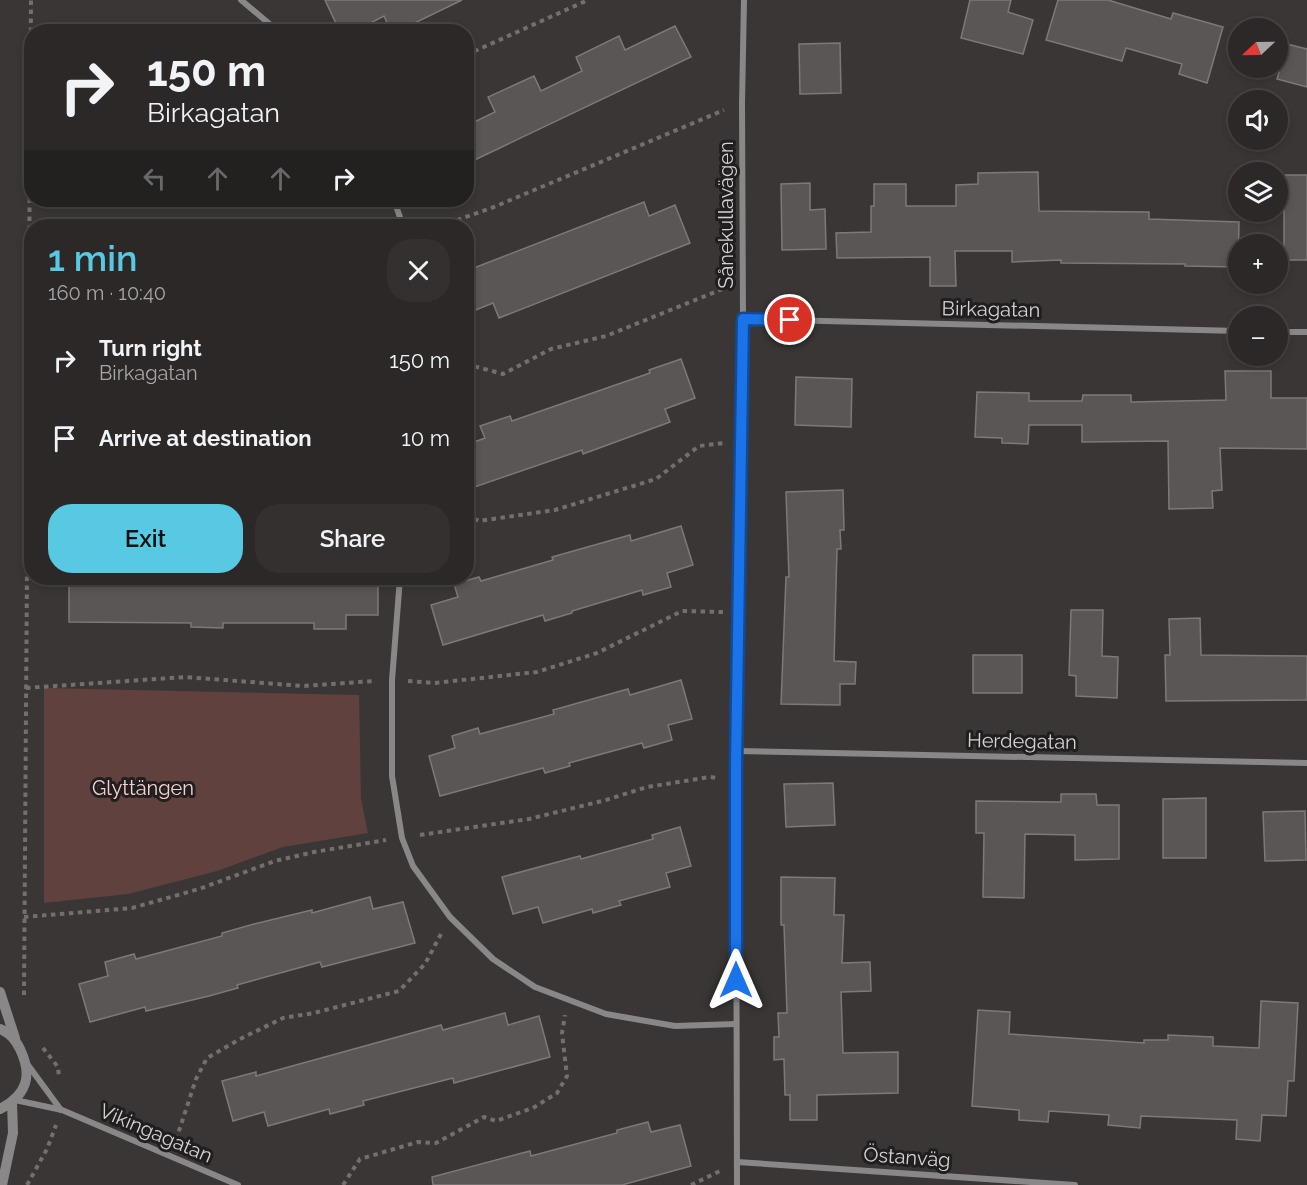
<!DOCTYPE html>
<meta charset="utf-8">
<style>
:root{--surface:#2c2828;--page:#343030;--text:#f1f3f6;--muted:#a6a6a8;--line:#484445;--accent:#57c9e3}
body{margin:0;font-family:Raleway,sans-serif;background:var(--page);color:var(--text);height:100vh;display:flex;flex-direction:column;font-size:22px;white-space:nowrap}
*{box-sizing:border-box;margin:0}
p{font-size:20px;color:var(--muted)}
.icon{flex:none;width:33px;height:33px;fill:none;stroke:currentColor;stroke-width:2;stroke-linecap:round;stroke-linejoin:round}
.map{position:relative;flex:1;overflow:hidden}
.panel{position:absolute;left:24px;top:219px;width:450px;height:366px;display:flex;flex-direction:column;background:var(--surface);border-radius:24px;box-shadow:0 3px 9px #0003,0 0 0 2px var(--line)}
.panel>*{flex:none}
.top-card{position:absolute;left:24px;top:24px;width:450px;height:183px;border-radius:24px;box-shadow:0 3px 9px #0003,0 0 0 2px var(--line);background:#2c2828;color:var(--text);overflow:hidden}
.needle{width:39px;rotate:248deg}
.buttons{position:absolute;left:1228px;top:18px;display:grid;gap:12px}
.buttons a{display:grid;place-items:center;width:60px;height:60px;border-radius:50%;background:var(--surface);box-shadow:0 3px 9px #0003,0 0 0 2px var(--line);font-size:30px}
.pin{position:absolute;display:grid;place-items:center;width:51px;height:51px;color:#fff;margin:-26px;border:3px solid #fff;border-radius:50%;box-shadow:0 2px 6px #0007}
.me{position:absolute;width:66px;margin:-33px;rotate:0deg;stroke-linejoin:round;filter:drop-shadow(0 0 4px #0008)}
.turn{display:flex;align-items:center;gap:21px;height:126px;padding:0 24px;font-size:27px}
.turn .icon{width:78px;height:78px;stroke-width:2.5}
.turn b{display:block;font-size:42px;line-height:51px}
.lanes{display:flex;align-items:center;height:57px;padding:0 24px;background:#0003;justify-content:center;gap:30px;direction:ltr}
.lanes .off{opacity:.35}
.round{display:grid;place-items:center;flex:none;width:63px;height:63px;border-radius:24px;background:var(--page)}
.headline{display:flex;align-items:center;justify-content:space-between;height:102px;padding:0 24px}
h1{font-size:36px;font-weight:600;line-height:45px;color:var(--accent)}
.button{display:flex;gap:12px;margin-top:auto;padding:12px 24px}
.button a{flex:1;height:69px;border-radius:24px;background:var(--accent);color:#111;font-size:24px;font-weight:600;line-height:69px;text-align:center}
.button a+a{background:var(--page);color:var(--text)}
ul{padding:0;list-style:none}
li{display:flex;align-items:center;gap:18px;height:78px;padding:0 24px}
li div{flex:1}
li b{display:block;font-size:22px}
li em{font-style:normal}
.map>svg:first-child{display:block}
</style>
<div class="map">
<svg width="1307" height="1185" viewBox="0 0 1307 1185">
<rect width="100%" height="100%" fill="#3a3636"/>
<polygon fill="#60413e" points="44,688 359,695 361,799 368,833 283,847 217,871 128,894 44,903"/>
<g fill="#5b5656" stroke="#7e7979" stroke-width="1.5">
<polygon points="325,0 462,0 396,32 391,32 384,16 353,32 340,32"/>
<polygon points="970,0 1011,0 1008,12 1033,20 1023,54 961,38"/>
<polygon points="1058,0 1108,0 1171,19 1173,13 1223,27 1207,83 1179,74 1182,64 1126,48 1122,61 1046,40"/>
<polygon points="675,26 691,57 466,164 466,126 495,112 488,97 534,76 541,91 582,71 576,57 619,36 625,50"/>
<polygon points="840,43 841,93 800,94 799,44"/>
<polygon points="1287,44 1307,49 1307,87 1277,79"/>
<polygon points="1038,172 1039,211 1149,212 1149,219 1239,222 1238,267 1185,266 1185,264 1061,263 1061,260 1012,262 1012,251 955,251 956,286 930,286 930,257 837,258 836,233 871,232 871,206 874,206 874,184 906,184 906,206 956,206 956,185 978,184 978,173"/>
<rect x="1284" y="175" width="23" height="85"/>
<polygon points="810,183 810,210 825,209 826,249 782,250 781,184"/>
<polygon points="644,202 649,216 675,205 690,243 499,318 493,303 466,314 466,271"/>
<polygon points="681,359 695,398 665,409 670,422 583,454 582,450 466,490 466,445 485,438 480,426 510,416 512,421 650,373 649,370"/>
<polygon points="1225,371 1271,371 1271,398 1307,398 1307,449 1220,448 1222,490 1212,491 1213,508 1169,509 1168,441 1082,442 1082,425 1029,425 1028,444 1002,443 1002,438 975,437 977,392 1029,393 1029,401 1082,401 1083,395 1131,395 1131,402 1226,400"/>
<polygon points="796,377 852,379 851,427 795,425"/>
<polygon points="843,490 844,530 840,530 841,549 837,549 834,661 856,662 855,684 840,684 840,705 781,704 786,577 789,577 786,492"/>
<polygon points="681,526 693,565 667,573 671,587 643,595 642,590 572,611 572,613 545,621 543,615 443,645 431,605 458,597 454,584 479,577 481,581 553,560 552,557 630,535 631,541"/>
<polygon points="101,578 378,578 378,615 346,615 346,629 314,629 314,623 223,623 223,628 191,627 191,623 69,622 69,580 101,580"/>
<polygon points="1071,610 1103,610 1102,656 1118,657 1117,698 1076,696 1076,676 1069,675"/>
<polygon points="1200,618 1201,655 1307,656 1307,700 1166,701 1165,655 1170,655 1169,619"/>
<rect x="973" y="655" width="49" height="38"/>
<polygon points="681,680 692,719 668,725 672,740 644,748 642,743 569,763 570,766 545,773 543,768 440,796 429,756 455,748 452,736 478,728 480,734 554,714 553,710 628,689 630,695"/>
<polygon points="833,783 835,825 786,827 784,784"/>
<polygon points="1061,794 1096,794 1097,805 1119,805 1119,859 1075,860 1075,835 1025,834 1024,898 983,897 984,833 976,833 976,801 1061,802"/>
<polygon points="1206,798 1206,858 1163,858 1163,799"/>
<polygon points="1305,811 1306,860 1265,861 1263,812"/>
<polygon points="680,827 691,866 666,873 670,887 619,901 621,905 593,913 592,909 543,923 538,907 513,914 502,877 580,856 581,859 653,839 652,835"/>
<polygon points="781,877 835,878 834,915 844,915 842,963 870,962 871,991 841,992 843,1053 898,1052 898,1093 817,1095 817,1120 790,1120 790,1095 785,1095 784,1059 774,1060 774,1037 779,1037 778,1013 787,1013 784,925 781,925"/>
<polygon points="370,897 373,909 403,902 415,943 322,967 320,962 237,985 238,988 209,996 146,1011 145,1007 90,1022 79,984 108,976 105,962 134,954 136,959 222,936 222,933 254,924 312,910 312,913"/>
<polygon points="1261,1001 1298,1003 1294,1081 1288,1081 1286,1116 1262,1115 1260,1141 1236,1139 1237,1120 1141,1116 1140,1128 1108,1125 1109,1115 1049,1111 1048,1122 1019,1120 1019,1110 972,1106 978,1010 1010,1012 1009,1034 1144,1043 1144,1040 1168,1040 1168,1035 1213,1037 1213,1046 1259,1048"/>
<polygon points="505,1013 508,1025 539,1016 550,1057 454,1083 453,1078 363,1101 364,1105 330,1114 329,1109 268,1126 264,1112 233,1121 222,1081 256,1072 256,1076 441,1025 443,1030"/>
<polygon points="648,1122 651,1132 680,1125 691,1166 622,1185 433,1185 432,1177 530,1151 531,1156 617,1133 617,1130"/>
</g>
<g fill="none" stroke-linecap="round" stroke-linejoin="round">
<g stroke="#736f6f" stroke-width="4" stroke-dasharray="4.5 4.5" stroke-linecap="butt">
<polyline points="466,55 588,0"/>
<polyline points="420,220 439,226"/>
<polyline points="440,226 494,207 724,110"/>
<polyline points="466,364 503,374 551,349 606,336 725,288"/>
<polyline points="466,515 479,521 555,510 656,479 699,446 725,443"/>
<polyline points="408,681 435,683 537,672 597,653 682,611 723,612"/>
<polyline points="26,688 185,677 303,686 374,681"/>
<polyline points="420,835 529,819 606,800 647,787 710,777 718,778"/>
<polyline points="24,917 132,908 199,889 275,861 314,852 386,840"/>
<polyline points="24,995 31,0"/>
<polyline points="43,1048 58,1067 59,1077"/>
<polyline points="176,1140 196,1079 207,1058 240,1039 283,1018 314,1013 399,991 425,964 441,934"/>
<polyline points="27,1185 47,1149 56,1125"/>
<polyline points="343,1185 360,1159 418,1142 436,1143 484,1117 496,1121 533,1108 557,1093 567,1076 562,1033 565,1015"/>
<polyline points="691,1185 720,1171"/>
</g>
<g stroke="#898787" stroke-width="6">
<polyline points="241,0 279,32"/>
<polyline points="394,200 403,226"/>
<polyline points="743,319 1239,331"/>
<polyline points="1278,332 1307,332"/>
<polyline points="400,578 392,680 392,776 402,838 413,866 450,917 493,959 535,987 606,1014 675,1026 736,1024"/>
<polyline points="737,751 1307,763"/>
<polyline points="28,1065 61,1110"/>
<polyline points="15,1100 62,1110 238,1185"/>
<polyline points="737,1162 1075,1185"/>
<polyline points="737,1185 736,779 743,319 742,103 744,0"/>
</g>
<g stroke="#898787" stroke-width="10">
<polyline points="0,992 15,1038"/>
<path d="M0,1029C10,1033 15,1039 20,1049C33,1076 27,1095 0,1109"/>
<polyline points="2,1185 13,1133 12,1102"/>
</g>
</g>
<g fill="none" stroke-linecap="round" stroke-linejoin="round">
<g stroke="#114b97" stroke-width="15">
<polyline id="route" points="736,980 736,765 743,319 790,320"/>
</g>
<use href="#route" stroke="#1a73e8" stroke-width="10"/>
</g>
<g text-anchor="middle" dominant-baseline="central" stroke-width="6" stroke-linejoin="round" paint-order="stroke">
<g font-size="20" fill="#d4d1d1" stroke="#201e1e">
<text transform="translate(726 215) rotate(-90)">Sånekullavägen</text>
<text transform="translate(991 309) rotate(1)">Birkagatan</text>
<text transform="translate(1022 741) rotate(1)">Herdegatan</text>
<text transform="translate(156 1133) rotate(23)">Vikingagatan</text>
<text transform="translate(907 1157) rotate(4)">Östanväg</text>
</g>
<g font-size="20" fill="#f5d1cd" stroke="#201e1e">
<text x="143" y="788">Glyttängen</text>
</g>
</g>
</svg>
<div class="buttons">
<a><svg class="needle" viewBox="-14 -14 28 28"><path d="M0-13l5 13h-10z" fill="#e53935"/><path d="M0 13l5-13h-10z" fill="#a6a6a8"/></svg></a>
<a><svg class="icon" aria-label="sound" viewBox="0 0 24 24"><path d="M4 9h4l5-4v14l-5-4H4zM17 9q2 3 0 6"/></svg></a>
<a><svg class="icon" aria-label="layers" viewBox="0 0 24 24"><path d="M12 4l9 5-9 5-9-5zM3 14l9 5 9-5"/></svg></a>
<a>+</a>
<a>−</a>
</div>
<div class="pin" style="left:790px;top:320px;background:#d93025"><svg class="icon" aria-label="arrive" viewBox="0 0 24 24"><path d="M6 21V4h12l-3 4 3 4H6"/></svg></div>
<svg class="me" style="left:736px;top:980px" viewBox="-20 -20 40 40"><path d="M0-17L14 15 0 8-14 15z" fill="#1a73e8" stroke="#fff" stroke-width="4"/></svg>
<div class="top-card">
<div class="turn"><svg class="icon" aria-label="right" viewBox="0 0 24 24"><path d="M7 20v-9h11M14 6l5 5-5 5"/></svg><div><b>150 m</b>Birkagatan</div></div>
<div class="lanes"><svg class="icon off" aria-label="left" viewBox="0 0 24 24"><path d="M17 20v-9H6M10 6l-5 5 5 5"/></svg><svg class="icon off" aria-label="ahead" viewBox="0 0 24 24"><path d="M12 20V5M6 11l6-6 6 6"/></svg><svg class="icon off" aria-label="ahead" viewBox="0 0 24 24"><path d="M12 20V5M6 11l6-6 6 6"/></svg><svg class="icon" aria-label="right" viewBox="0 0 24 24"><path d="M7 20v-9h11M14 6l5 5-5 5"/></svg></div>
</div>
<section class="panel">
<div class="headline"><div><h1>1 min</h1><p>160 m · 10:40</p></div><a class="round"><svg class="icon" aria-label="close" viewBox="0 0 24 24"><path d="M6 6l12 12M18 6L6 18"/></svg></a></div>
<ul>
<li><svg class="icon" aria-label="right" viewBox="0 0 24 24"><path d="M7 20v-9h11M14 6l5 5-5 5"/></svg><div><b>Turn right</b><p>Birkagatan</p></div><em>150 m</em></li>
<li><svg class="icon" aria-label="arrive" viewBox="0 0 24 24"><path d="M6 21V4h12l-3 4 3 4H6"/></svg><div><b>Arrive at destination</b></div><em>10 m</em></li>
</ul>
<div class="button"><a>Exit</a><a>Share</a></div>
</section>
</div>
